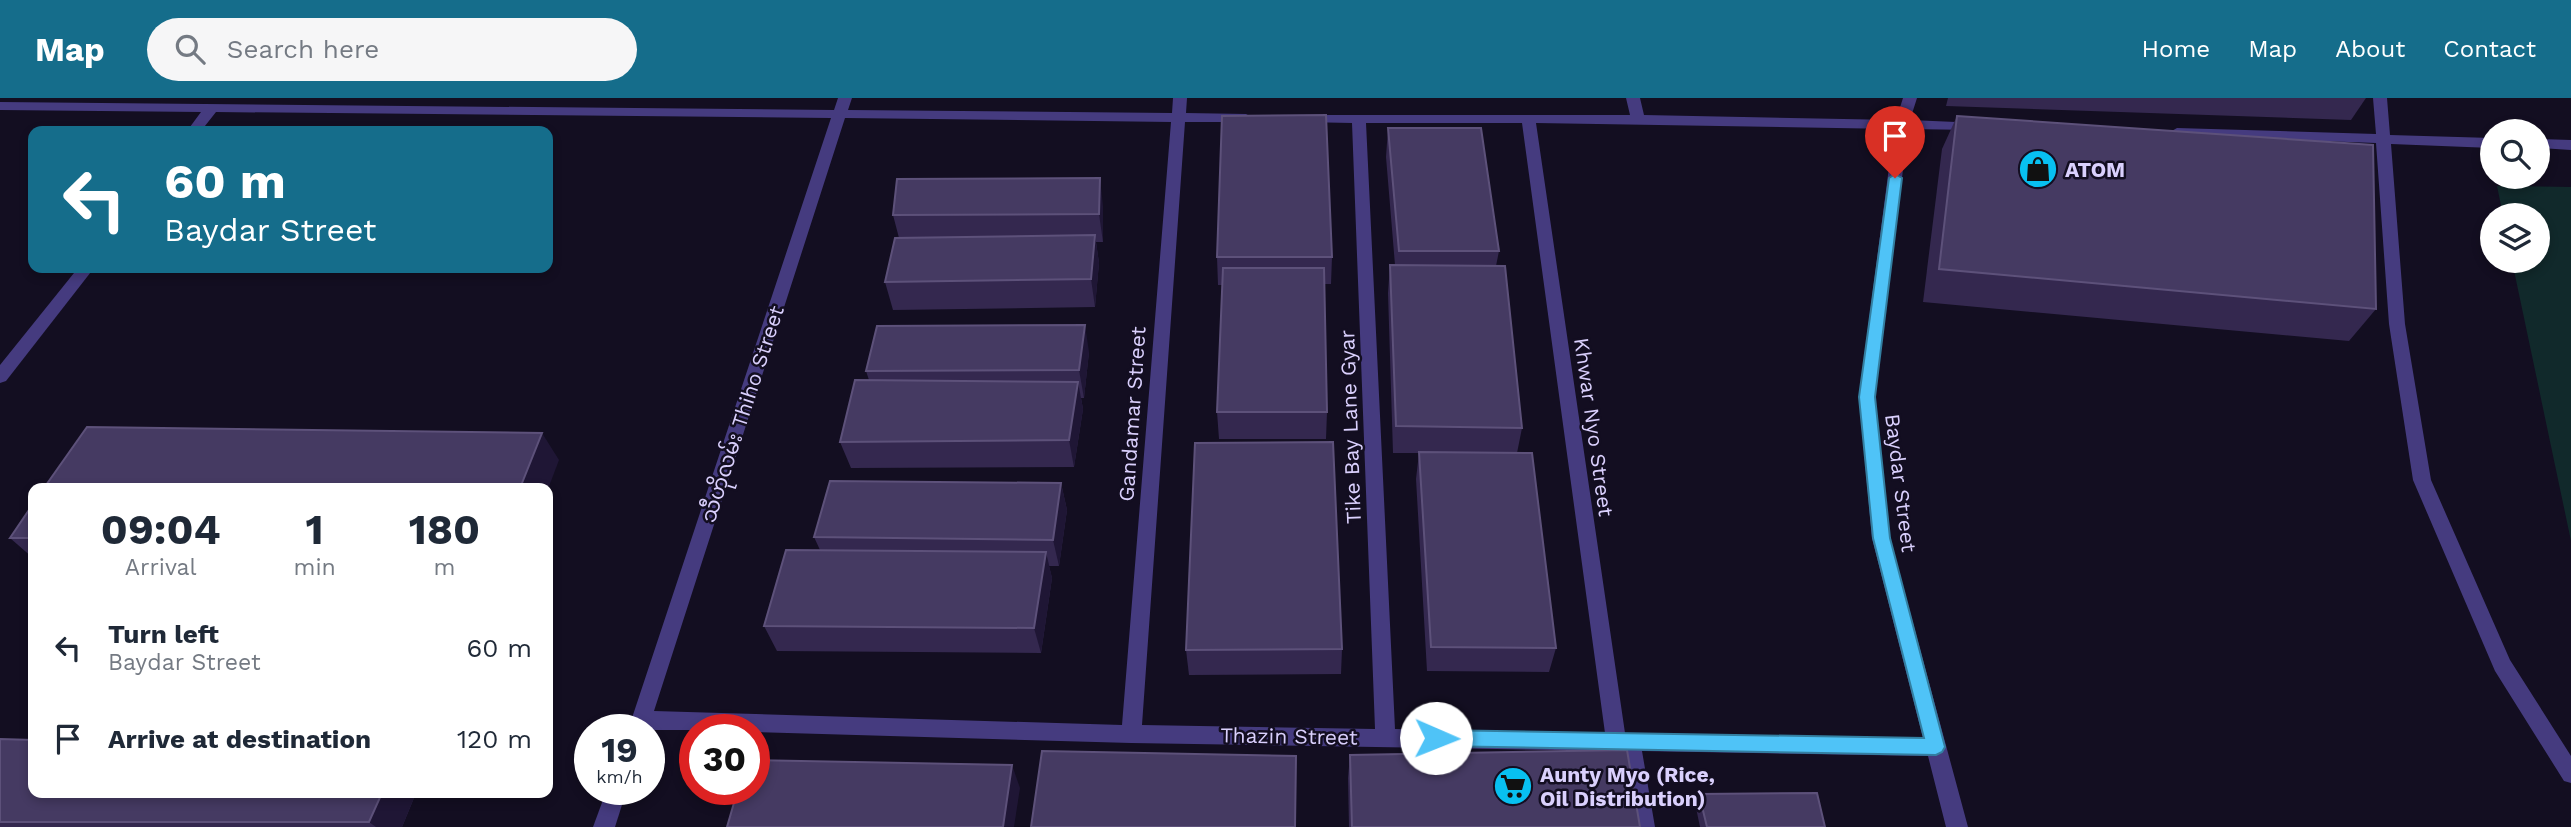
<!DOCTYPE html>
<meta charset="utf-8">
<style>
:root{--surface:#fff;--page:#f6f6f7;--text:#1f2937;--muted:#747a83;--accent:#156d8b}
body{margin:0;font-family:"Work Sans","Noto Sans Myanmar",sans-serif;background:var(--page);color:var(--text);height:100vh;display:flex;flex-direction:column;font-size:26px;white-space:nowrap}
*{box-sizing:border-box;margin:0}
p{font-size:23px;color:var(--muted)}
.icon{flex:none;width:38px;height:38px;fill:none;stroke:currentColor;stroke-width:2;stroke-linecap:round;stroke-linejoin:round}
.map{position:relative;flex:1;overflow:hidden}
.details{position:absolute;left:28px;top:385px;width:525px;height:315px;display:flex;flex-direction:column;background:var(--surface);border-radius:14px;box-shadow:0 4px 10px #0003}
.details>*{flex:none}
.top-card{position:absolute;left:28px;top:28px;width:525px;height:147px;border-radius:14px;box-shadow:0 4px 10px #0003;background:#156d8b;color:#fff;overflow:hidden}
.tools{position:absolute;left:2480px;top:21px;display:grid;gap:14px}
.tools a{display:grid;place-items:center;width:70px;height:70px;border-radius:50%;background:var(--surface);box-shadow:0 4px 10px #0003;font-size:35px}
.speed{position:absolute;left:574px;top:616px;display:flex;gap:14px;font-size:35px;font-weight:700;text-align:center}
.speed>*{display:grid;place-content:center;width:91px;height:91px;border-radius:50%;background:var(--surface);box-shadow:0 4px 10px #0003;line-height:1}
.speed small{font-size:18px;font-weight:400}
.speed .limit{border:10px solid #d22;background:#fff;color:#111}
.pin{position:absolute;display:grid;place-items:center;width:60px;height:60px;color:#fff;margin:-72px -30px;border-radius:50% 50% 50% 0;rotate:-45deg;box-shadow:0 0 7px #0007}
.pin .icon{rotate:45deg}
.me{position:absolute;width:77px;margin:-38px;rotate:91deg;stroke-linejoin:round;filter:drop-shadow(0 0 5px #0008)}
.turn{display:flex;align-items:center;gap:24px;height:147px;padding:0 21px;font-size:32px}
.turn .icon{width:91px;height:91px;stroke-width:2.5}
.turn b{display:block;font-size:49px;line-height:60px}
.eta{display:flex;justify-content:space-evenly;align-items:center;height:119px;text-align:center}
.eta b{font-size:42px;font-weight:700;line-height:49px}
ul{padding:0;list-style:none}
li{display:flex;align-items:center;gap:21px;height:91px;padding:0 21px}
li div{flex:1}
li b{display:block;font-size:26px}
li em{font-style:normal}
header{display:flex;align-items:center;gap:42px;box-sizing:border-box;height:98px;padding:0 35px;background:var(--accent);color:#fff}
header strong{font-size:33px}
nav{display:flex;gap:38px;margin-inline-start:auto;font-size:24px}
.search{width:490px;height:63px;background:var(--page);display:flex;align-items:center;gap:18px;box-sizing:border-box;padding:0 24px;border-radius:38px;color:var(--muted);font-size:26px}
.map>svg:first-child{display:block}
</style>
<header>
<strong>Map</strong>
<div class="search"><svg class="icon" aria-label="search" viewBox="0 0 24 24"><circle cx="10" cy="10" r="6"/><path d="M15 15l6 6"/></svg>Search here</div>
<nav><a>Home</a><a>Map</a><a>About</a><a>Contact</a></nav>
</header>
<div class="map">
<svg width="2571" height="729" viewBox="0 0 2571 729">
<rect width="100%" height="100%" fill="#130e21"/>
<polygon fill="#11292b" points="2497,88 2571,89 2571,443 2512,163 2538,163 2538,117 2503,117"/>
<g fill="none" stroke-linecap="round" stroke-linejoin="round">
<g fill="#453b7f" fill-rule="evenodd">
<path d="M838,0H852L848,12L1172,15L1173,0H1187L1186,15L1246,16L1253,20L1246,24H1185L1142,627L1375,631L1352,25L1302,24L1295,20L1297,17H1630L1626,0H1640L1644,17L1896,22L1903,0H1917L1910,22L1979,25L1981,28L1974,32L1908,31L1875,299L1890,440L1968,729H1946L1928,658L1642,653L1655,729H1633L1621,653L1131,645L754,634V632H628L831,20L216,14L201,33H187L201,14L0,12V4L834,12ZM845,20L1171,24L1122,627L654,613ZM1366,25H1522L1605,635L1395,631ZM1536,25L1894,31L1859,299L1872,440L1923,640L1625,635Z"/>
<polygon points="2373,0 2387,0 2390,37 2492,40 2492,50 2391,46 2405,226 2431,382 2510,562 2571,658 2571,685 2564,683 2495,573 2413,382 2389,226 2376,45 2177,38 2170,34 2177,30 2376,36"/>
<polygon points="2538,41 2571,42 2571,52 2538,50"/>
<polygon points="78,170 94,170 6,283 0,285 0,267"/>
<polygon points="607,691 627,691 615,729 593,729"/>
</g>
</g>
<g fill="#34284f">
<polygon points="1948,0 2366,0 2351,22 1946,8"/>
<polygon points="1957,18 2376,211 2349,243 1923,204 1942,51"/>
<polygon points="1388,30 1499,153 1496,168 1522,330 1517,355 1556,550 1549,574 1427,573 1416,381 1419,355 1393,355 1388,195 1390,167 1395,167 1386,59"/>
<polygon points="1103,108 1103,144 1096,144 1099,165 1095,209 893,212 885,184 899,140 893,117"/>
<polygon points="1217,159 1332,159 1331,186 1324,186 1327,314 1326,341 1219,341 1217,314 1222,187 1218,187"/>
<polygon points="1089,254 1084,300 1081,300 1083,311 1074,369 851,370 840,344 869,282 866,273"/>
<polygon points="1061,385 1067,412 1059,468 1049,468 1052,480 1041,555 777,553 764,528 820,452 814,439"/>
<polygon points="33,406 33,460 10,440"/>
<polygon points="1342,551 1341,576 1189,577 1186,552"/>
<polygon points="0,641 416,695 402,729 0,729"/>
<polygon points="1350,657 1640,729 1349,729 1348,680"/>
<polygon points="1699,696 1825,729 1700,729 1695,705"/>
</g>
<g fill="#1f1635">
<polygon points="1100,80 1103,108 1103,144 1099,116"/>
<polygon points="1095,137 1099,165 1095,209 1091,181"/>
<polygon points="1085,227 1089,254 1084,300 1079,272"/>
<polygon points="1078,284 1083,311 1074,369 1069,342"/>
<polygon points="542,335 559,362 548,391 520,390"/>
<polygon points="1061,385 1067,412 1059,468 1053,442"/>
<polygon points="1046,454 1052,480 1041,555 1034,530"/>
<polygon points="1012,667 1020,690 1014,729 1003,729"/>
<polygon points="382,695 416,695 402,729 376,729 369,724"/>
</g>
<g fill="#453a62" stroke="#5d517a" stroke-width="2">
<polygon points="1326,17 1332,159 1217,159 1222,18"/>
<polygon points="1957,18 2373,47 2376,211 1939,171"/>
<polygon points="1388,30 1481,30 1499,153 1399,153"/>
<polygon points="1100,80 1099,116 893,117 897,81"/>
<polygon points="1095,137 1091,181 885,184 895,140"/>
<polygon points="1390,167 1505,168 1522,330 1396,328"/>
<polygon points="1223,170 1324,170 1327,314 1217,314"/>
<polygon points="1085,227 1079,272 866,273 877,228"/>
<polygon points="855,282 1078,284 1069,342 840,344"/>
<polygon points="87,329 542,335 520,390 44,390"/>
<polygon points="1333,344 1342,551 1186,552 1195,345"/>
<polygon points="1419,354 1532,355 1556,550 1431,549"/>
<polygon points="830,383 1061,385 1053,442 814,439"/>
<polygon points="33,406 33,440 10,440"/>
<polygon points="786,452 1046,454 1034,530 764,528"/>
<polygon points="0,641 33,642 33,695 382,695 369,724 0,724"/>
<polygon points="1627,652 1640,729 1352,729 1350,657"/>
<polygon points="1042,653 1296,658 1295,729 1031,729"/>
<polygon points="754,662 1012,667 1003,729 727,729 738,691 754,691"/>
<polygon points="1817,695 1825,729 1707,729 1699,696"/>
</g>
<polygon fill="#4fc3f7" stroke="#337fa1" stroke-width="2" points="1895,76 1902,80 1875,299 1890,440 1945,649 1942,654 1936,657 1436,648 1430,646 1427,640 1430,634 1436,632 1924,640 1873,440 1859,299 1889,80"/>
<defs>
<g id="shop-disc" transform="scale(2.0125)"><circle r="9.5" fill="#08c0f1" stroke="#130e21"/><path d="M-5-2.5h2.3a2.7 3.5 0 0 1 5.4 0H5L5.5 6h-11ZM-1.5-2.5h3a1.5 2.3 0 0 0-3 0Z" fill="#111"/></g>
<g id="supermarket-disc" transform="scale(2.0125)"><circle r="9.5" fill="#08c0f1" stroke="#130e21"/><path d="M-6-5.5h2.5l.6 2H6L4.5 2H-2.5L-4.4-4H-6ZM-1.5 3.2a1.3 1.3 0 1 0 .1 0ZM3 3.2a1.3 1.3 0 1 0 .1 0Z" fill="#111"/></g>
</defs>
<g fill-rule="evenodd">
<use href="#shop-disc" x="2038" y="71"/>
<use href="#supermarket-disc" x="1513" y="688"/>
</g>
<g text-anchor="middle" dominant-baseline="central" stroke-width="5" stroke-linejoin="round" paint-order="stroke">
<g font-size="21" font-weight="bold" fill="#dad0fd" stroke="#130e21" text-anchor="start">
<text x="2065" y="71">ATOM</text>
<text x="1540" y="676">Aunty Myo (Rice,<tspan x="1540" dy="24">Oil Distribution)</tspan></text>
</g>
<g font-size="21" fill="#dad0fd" stroke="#130e21">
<text transform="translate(742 316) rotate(-72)">သီဟိုလမ်း Thiho Street</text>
<text transform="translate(1132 316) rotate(-86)">Gandamar Street</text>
<text transform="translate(1350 329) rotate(-92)">Tike Bay Lane Gyar</text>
<text transform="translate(1594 329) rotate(82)">Khwar Nyo Street</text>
<text transform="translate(1901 385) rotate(83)">Baydar Street</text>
<text transform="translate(1289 638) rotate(1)">Thazin Street</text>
</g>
</g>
</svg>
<div class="tools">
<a><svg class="icon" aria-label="search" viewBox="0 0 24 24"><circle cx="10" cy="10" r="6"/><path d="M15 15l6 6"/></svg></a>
<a><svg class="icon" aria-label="layers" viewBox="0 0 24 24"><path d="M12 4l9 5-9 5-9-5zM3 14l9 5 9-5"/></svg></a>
</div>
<div class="speed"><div>19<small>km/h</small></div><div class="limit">30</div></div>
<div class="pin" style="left:1895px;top:80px;background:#d93025"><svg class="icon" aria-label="arrive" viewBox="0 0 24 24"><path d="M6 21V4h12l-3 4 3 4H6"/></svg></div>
<svg class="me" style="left:1436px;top:640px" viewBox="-20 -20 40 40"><circle r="19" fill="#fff"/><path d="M0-13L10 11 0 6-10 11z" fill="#4fc3f7"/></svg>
<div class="top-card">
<div class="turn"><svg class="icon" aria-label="left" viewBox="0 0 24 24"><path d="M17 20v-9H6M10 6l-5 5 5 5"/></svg><div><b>60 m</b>Baydar Street</div></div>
</div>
<section class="details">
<div class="eta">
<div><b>09:04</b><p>Arrival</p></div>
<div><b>1</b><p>min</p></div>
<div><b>180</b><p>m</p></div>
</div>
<ul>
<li><svg class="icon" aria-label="left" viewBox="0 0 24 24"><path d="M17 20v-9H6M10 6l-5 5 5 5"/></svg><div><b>Turn left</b><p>Baydar Street</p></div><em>60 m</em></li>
<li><svg class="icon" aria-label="arrive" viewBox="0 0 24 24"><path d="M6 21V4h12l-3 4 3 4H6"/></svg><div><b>Arrive at destination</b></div><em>120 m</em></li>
</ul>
</section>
</div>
